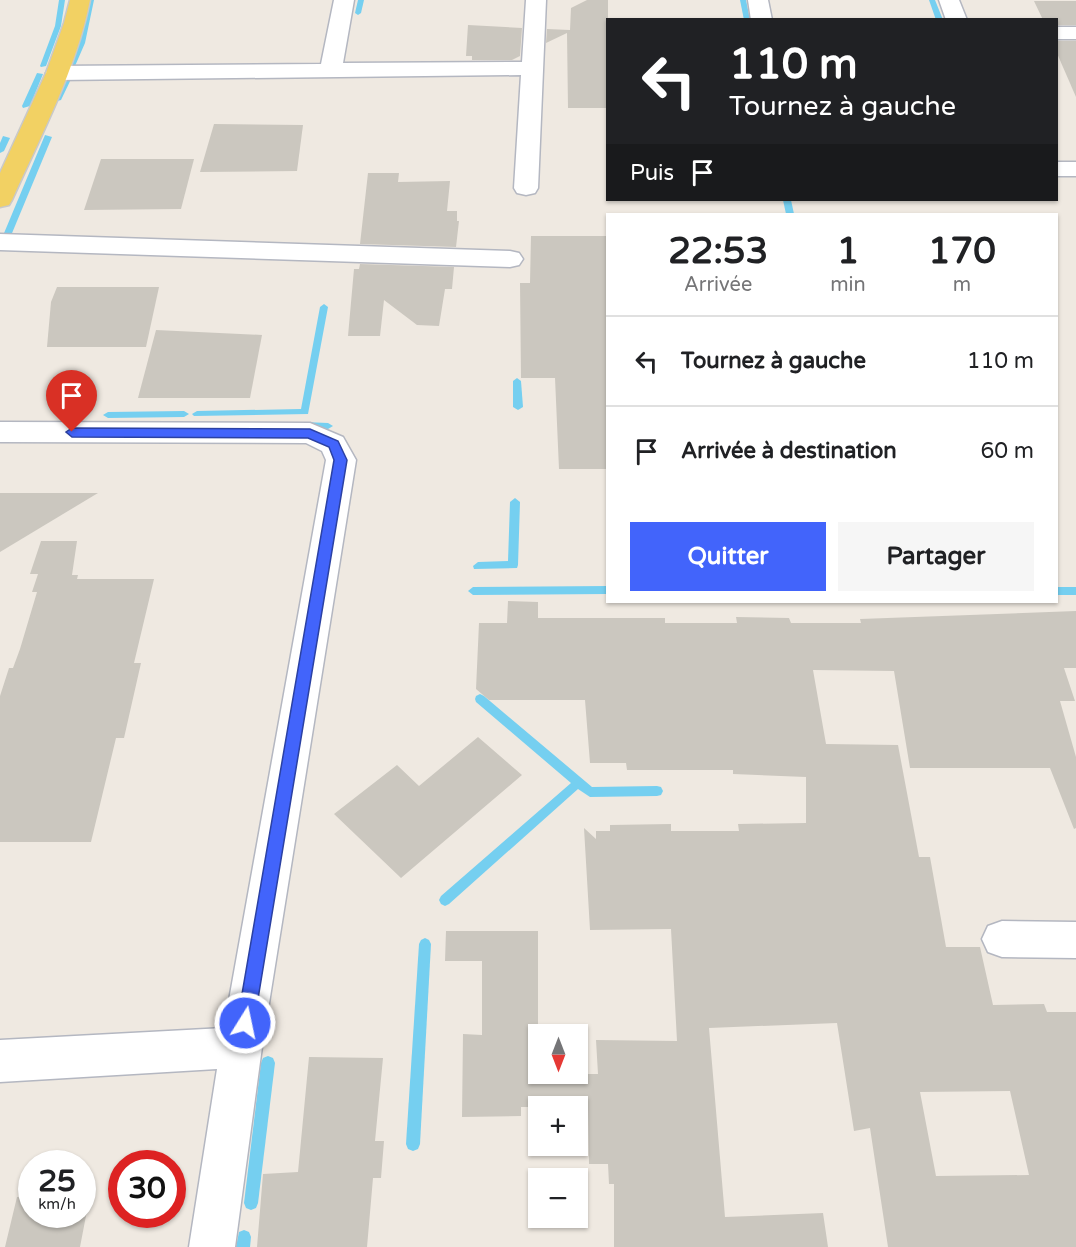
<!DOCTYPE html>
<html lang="fr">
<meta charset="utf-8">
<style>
:root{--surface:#fff;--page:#f6f6f6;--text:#202124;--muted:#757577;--line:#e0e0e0;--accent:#4264fb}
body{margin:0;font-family:"Varela Round",sans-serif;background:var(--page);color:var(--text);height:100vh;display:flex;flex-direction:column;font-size:22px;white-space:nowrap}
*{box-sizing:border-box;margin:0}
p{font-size:20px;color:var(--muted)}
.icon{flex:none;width:33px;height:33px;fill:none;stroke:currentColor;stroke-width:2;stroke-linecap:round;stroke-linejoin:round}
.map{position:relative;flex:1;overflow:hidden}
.panel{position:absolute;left:606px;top:213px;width:452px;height:390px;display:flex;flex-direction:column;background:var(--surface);border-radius:0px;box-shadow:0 2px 4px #0004}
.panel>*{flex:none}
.banner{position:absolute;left:606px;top:18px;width:452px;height:183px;border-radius:0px;box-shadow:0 2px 4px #0004;background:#202124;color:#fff;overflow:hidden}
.needle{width:39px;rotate:180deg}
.buttons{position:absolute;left:528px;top:1024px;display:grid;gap:12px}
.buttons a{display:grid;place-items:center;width:60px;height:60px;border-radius:0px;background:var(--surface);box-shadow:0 2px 4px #0004;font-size:30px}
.speed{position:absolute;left:18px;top:1150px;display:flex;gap:12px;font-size:30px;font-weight:700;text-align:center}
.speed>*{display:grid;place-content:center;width:78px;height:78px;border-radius:50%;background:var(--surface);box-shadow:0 2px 4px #0004;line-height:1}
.speed small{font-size:15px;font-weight:400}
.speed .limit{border:9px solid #d22;background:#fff;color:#111}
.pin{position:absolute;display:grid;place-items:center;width:51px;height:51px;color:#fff;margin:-62px -26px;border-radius:50% 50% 50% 0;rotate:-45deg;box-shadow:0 0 6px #0007}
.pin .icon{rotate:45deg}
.me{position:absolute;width:66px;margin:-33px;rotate:10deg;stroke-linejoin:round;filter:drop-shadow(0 0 4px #0008)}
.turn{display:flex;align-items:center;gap:21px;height:126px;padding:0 24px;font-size:27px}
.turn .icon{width:78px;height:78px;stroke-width:2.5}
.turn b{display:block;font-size:42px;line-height:51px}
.then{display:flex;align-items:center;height:57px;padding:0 24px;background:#0003;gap:12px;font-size:22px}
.eta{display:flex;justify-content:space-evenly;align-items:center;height:102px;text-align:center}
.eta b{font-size:36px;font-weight:700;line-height:42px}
.action{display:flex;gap:12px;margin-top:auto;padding:12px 24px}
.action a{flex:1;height:69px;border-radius:0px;background:var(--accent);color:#fff;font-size:24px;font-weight:700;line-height:69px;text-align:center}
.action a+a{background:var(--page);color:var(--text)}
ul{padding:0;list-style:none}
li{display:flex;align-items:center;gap:18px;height:90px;padding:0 24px;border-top:2px solid var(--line)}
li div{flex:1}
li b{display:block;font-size:22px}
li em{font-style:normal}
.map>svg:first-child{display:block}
</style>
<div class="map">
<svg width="1076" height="1247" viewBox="0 0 1076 1247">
<rect width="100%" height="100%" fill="#efe9e1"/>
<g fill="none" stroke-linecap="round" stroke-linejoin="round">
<g fill="#75cff0" fill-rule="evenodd">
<polygon points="59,0 65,0 61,26 46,66 41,67 40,66 55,26"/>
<polygon points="88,0 94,0 85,43 75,66 70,67 69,66 79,43"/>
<polygon points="358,0 364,0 361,13 358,15 355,13"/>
<polygon points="740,0 746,0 750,20 744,20"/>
<polygon points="929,0 935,0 943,20 936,20"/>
<polygon points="37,73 43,74 30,106 23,108 22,106"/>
<polygon points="69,73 73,75 61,100 54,102 53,100 65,75"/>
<polygon points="45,135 52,137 10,238 6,240 3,240 2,238"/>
<polygon points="3,136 10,138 4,151 0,153 0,143"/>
<polygon points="783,200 791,200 794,214 786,214"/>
<polygon points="324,304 328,307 308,414 194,416 192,414 197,411 301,409 320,307"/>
<polygon points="517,378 521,381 523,407 518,410 513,407 513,381"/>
<polygon points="184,411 189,414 184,417 108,418 103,415 108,412"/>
<polygon points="304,422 328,423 333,426 328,429 301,427 299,425"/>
<polygon points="515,498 520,502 518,565 517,568 474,569 473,566 478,562 508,561 510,502"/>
<polygon points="608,586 608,594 473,595 468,591 473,587"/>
<rect x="1056" y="587" width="20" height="8"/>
<polygon points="480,694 484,696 592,787 657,786 661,787 663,791 661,795 657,796 590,797 578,789 449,904 445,906 441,904 439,900 441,896 571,783 476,702 475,699 476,696"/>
<polygon points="425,938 429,940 431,944 420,1144 418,1149 413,1151 408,1149 406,1144 419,944 421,940"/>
<polygon points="268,1056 273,1058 275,1063 258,1203 256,1208 251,1210 246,1208 244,1203 261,1063 263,1058"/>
<polygon points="244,1230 249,1232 251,1237 250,1247 236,1247 239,1232"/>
</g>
</g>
<g fill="#cbc7bf" fill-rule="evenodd">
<polygon points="587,0 608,0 608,108 568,108 567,33 546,43 547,29 570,30 571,8"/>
<polygon points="1034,1 1076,1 1076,25 1056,25 1056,20 1043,20"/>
<polygon points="468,25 522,28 520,56 512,60 472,60 472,56 466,56"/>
<polygon points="1056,41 1076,41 1076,97 1056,51"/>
<polygon points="214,124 303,125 297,171 200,172"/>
<polygon points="101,159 194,159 181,209 84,210"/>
<polygon points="368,173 399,173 398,182 450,181 447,211 457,211 457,221 459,221 456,247 360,244"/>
<polygon points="531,236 608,236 608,469 559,469 555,378 521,378 520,283 530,283"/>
<polygon points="360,264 454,267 452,289 445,289 439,326 417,325 384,300 380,336 348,336 354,269 359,269"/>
<polygon points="57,287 159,287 146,347 47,347 51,302"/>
<polygon points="156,330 262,335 250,398 138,398"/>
<polygon points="0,493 98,493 0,552"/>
<polygon points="41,541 77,541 72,575 78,575 77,579 154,579 134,663 141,663 124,738 116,738 91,842 0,842 0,696 9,668 13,668 20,649 37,592 32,592 38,574 30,574"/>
<path d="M508,601L538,602V618H665V623H737L736,617L789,618L791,623H861L860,619L1076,611V668H1064L1075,701H1060L1076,757V828L1074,829L1050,768H910L894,671L813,670L826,744L898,745L919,857H930L946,947H980L993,1005L1044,1004L1047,1012H1076V1247H888L870,1128L854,1131L837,1023L709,1028L725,1217L823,1213L828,1247H614V1184H609L608,1164H589L588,1107H521V1116L462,1117L463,1034L482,1035V961H445L446,931H538V1074H598L596,1040L677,1041L671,929L590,930L584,828L596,839V831H610V825L671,824V831H739L738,824L806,823V777L733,774V770H627L626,763H590L585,700H489L476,689L479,623H507ZM1010,1091L1029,1175L936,1176L920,1092Z"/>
<polygon points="478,737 522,775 401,878 334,814 397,765 419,786"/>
<polygon points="309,1057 383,1058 375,1141 384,1141 381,1178 373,1178 367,1247 257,1247 263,1174 298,1172"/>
<polygon points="82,1195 90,1195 80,1247 5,1247 17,1197 32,1196 32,1215 82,1215"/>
</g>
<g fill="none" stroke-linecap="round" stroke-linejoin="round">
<g stroke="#b4b7c1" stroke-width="3">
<g id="minor">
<polygon points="334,0 354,0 343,63 522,62 526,0 546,0 538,188 535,193 526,195 517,193 514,188 521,75 57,80 49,78 46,73 49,68 57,66 321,64"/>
<polygon points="748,0 768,0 772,20 751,20"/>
<polygon points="939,0 959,0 967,20 946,20"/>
<rect x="1056" y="27" width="20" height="12"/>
<rect x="1056" y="162" width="20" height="14"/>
<polygon points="0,234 510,251 519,253 523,259 519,265 510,267 0,250"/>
<polygon points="0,422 310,423 343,437 356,460 262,1047 235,1247 189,1247 217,1069 0,1082 0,1040 224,1028 326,460 322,451 306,443 0,442"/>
<polygon points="1002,921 1076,922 1076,958 1002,957 988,952 982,939 988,926"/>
</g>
</g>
<g stroke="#c9c9c9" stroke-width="3">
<path id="major" d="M70,0H90C76,70 41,135 12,200L9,205L0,207V173L46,73L64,23Z"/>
</g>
<use href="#minor" fill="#fff" fill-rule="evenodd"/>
<use href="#major" fill="#f2d163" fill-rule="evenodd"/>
</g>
<polygon fill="#4264fb" stroke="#2b41a3" stroke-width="1.5" points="72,428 310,429 338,441 347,460 254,1023 251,1029 245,1032 239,1029 237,1023 334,460 329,447 308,438 72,437 66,432"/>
</svg>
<div class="buttons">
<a><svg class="needle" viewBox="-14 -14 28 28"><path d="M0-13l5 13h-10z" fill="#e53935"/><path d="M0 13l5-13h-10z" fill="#757577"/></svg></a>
<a>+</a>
<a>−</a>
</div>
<div class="speed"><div>25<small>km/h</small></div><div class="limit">30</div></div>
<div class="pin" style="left:72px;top:432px;background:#d93025"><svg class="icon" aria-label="arrive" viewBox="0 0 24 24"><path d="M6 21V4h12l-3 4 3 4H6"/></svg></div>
<svg class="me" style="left:245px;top:1023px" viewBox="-20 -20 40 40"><circle r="17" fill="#4264fb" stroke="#fff" stroke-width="3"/><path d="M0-11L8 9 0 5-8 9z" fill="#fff"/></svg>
<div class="banner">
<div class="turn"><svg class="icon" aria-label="left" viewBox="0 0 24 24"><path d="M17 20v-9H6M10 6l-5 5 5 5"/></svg><div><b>110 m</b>Tournez à gauche</div></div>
<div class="then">Puis<svg class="icon" aria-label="arrive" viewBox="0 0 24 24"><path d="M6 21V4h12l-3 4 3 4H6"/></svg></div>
</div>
<section class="panel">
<div class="eta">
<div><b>22:53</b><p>Arrivée</p></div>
<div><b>1</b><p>min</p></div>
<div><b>170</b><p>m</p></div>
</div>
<ul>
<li><svg class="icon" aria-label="left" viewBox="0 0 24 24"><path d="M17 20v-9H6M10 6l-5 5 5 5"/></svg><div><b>Tournez à gauche</b></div><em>110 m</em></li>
<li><svg class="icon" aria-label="arrive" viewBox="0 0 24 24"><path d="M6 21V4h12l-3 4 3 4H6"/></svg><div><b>Arrivée à destination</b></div><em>60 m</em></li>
</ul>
<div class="action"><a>Quitter</a><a>Partager</a></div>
</section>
</div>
